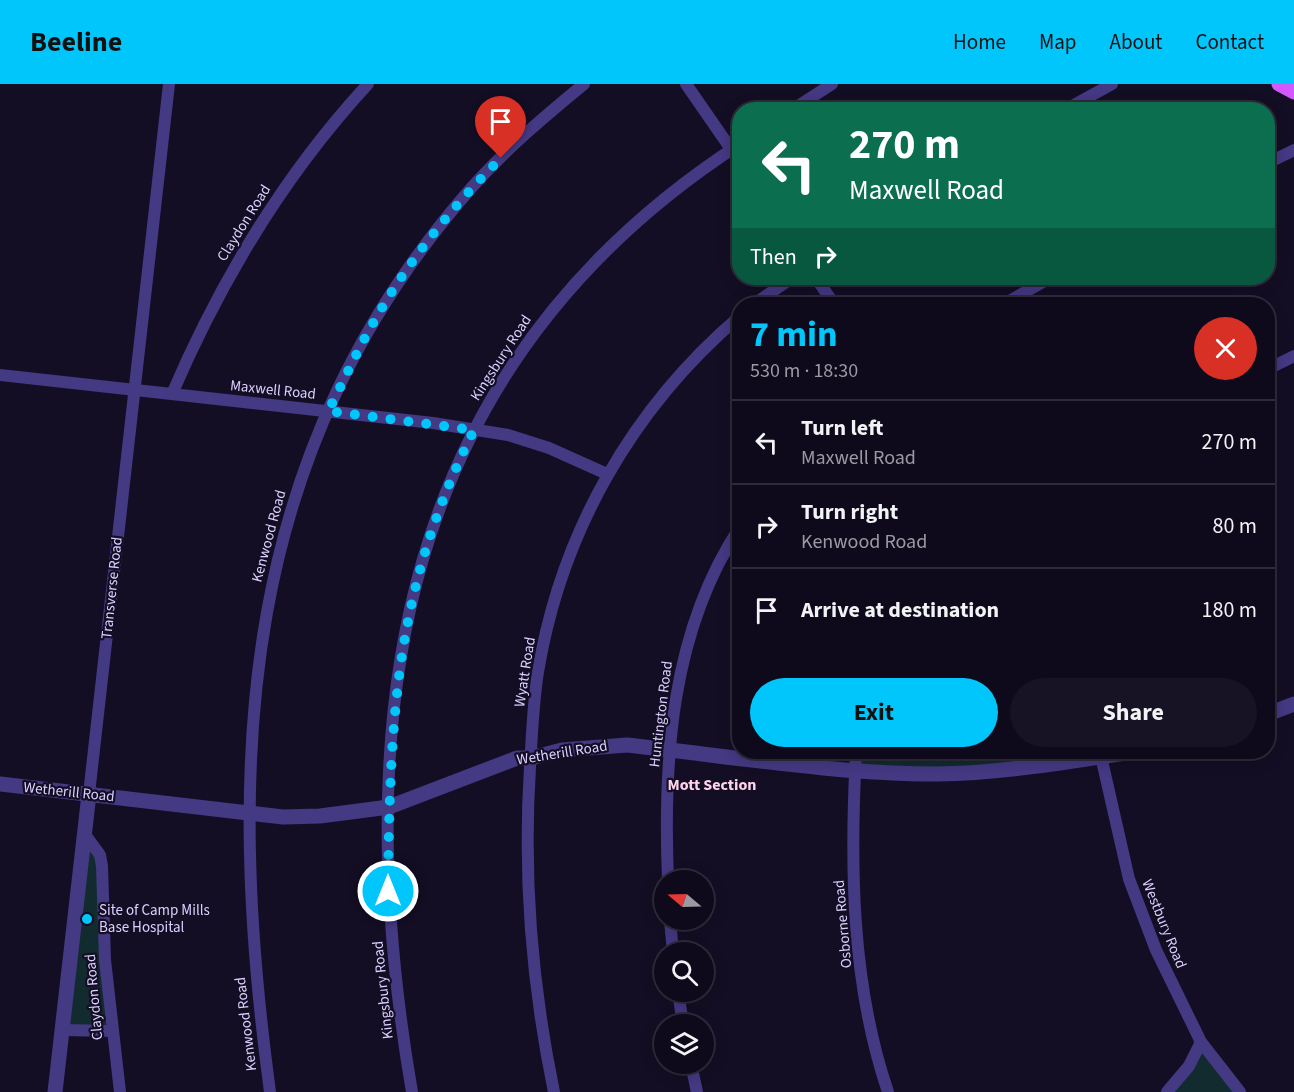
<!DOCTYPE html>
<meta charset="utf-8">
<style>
:root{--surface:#0f0a1b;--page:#181324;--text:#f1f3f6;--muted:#9b9aa3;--line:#2f2b3a;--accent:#00c6fc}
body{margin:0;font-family:"Source Sans 3",sans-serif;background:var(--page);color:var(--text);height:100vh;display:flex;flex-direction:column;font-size:22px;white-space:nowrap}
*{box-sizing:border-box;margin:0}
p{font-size:20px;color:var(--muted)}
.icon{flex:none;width:33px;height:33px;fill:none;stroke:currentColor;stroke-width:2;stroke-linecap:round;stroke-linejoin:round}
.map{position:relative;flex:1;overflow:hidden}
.panel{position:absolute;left:732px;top:213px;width:543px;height:462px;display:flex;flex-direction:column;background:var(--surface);border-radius:24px;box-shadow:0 3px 15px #0003,0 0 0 2px var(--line)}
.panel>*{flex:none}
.top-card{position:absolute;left:732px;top:18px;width:543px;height:183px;border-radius:24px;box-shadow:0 3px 15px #0003,0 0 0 2px var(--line);background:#0b6e4f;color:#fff;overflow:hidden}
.needle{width:39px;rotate:289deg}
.controls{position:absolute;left:654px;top:786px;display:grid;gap:12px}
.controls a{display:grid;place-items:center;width:60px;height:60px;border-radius:50%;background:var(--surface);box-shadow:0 3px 15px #0003,0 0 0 2px var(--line);font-size:30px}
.pin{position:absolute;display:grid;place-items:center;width:51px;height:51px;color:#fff;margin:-62px -26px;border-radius:50% 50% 50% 0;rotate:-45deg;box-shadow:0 0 6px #0007}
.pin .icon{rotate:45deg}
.me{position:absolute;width:66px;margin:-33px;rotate:0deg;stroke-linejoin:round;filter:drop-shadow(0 0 4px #0008)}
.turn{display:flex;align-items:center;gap:21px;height:126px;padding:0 18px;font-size:27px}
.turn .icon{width:78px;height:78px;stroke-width:2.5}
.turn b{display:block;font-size:42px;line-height:51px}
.then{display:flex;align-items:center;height:57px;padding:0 18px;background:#0003;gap:12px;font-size:22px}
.round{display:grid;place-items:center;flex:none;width:63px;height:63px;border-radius:32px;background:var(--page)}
.headline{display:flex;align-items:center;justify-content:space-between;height:102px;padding:0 18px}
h1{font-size:36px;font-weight:700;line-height:45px;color:var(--accent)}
.primary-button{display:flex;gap:12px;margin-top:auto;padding:12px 18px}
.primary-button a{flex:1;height:69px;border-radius:36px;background:var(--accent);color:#111;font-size:24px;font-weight:700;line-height:69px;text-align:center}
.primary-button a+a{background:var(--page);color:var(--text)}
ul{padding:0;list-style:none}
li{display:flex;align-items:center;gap:18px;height:84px;padding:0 18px;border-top:2px solid var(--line)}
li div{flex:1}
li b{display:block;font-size:22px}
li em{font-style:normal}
header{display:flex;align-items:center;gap:36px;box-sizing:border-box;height:84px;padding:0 30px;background:var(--accent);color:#111}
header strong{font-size:28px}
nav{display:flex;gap:33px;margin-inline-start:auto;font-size:21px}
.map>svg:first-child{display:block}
</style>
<header>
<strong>Beeline</strong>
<nav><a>Home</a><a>Map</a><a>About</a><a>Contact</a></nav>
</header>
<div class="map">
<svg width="1294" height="1008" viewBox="0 0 1294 1008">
<rect width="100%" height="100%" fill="#140e24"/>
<g fill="#112b2e">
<polygon points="856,668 1100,668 1025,684 855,685"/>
<polygon points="85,749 100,771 112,947 62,945"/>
<polygon points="1201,958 1239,1008 1167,1008"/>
</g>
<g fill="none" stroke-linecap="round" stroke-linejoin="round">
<g stroke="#443983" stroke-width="12">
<polyline points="686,0 740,78"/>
<polyline points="792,26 832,0"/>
<polyline points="1065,26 1112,0"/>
<polyline points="1268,79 1294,66"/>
<polyline points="816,194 834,220"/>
<polyline points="754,220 792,194"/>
<polyline points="1004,220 1050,194"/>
<polyline points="1268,285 1294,272"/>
<polyline points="0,291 433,339 508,351 549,364 607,390"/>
<path d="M172,310C221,196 283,92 368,0"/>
<path d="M856,668C850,781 851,899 888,1008"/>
<polyline points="1100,668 1129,795 1156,866 1201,958 1240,1008"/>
<polyline points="89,710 169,0"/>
<polyline points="84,749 100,771 102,782 105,876 120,1008"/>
<path d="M668,796C663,675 671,547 740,443"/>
<polyline points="670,836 673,868"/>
<polyline points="678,908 683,940"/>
<polyline points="62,946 112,947"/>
<polyline points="691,980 697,1008"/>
<path d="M270,1008C225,674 239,367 473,102C506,65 545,32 584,0"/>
<path d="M412,1008C347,631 396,283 740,60"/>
<path d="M554,1008C532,902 523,792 530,683C532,651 533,619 538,588C561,449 632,324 740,232"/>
<polyline points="1167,1008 1189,982 1201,958"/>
</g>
<g stroke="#443983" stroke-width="15">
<polyline points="1268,630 1294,620"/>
<path d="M0,700L283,733L320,732L389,723L517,674H531L562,666L627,661C728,672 836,690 937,690C1003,689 1067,678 1132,668"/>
<polyline points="55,1008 89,710"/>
</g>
<polyline stroke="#d458ff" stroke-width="15" points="1279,0 1294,8"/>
</g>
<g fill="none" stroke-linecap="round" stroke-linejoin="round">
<path stroke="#00c6fc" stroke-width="10" stroke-dasharray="0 18" d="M388,807C390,634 395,504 474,346L328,327C343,299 356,269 372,241C406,180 452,123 501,74"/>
</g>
<circle fill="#00c6fc" stroke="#140e24" stroke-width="2" cx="87" cy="835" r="6"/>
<g text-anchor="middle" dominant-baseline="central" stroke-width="4.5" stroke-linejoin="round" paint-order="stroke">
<g font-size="15" fill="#dbd1ff" stroke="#140e24">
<text transform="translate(244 139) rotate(-58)">Claydon Road</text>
<text transform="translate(501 274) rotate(-57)">Kingsbury Road</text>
<text transform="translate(273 306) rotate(6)">Maxwell Road</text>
<text transform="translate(269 452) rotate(-75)">Kenwood Road</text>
<text transform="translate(112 504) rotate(-84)">Transverse Road</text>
<text transform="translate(525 588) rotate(-81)">Wyatt Road</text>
<text transform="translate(661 630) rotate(-83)">Huntington Road</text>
<text transform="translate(562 669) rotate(-9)">Wetherill Road</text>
<text transform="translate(69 708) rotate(6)">Wetherill Road</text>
<text transform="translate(843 840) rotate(-95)">Osborne Road</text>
<text transform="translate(1164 840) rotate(68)">Westbury Road</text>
<text transform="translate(383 906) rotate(-96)">Kingsbury Road</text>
<text transform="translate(94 913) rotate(-95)">Claydon Road</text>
<text transform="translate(246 940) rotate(-97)">Kenwood Road</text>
</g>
<g font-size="15" fill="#dbd1ff" stroke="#140e24" text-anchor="start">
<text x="99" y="826">Site of Camp Mills<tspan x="99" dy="17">Base Hospital</tspan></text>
</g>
<g font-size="16" font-weight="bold" fill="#ffd3ea" stroke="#140e24">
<text x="712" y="701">Mott Section</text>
</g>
</g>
</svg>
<div class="controls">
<a><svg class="needle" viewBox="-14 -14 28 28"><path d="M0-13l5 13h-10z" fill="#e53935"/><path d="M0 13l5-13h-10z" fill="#9b9aa3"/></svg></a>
<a><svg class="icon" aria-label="search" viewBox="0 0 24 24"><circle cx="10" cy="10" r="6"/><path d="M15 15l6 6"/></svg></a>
<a><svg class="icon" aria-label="layers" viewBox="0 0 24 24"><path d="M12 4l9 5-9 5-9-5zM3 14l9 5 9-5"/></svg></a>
</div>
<div class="pin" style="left:501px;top:74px;background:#d93025"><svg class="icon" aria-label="arrive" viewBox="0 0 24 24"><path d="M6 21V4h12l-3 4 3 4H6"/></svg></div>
<svg class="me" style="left:388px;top:807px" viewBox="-20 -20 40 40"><circle r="17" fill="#00c6fc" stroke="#fff" stroke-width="3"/><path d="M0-11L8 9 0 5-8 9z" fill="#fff"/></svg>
<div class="top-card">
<div class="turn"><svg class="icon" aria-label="left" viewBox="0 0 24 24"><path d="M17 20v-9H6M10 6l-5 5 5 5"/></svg><div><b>270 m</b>Maxwell Road</div></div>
<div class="then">Then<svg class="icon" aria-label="right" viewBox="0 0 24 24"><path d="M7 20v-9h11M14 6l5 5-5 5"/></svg></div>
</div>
<section class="panel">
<div class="headline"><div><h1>7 min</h1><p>530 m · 18:30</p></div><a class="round" style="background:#d93025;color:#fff"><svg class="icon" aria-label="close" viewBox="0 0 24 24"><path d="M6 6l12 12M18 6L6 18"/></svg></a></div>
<ul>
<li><svg class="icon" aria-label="left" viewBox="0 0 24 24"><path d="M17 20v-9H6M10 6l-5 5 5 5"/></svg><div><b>Turn left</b><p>Maxwell Road</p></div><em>270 m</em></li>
<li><svg class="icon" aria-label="right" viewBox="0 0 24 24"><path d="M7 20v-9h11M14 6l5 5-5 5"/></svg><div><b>Turn right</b><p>Kenwood Road</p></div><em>80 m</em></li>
<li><svg class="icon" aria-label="arrive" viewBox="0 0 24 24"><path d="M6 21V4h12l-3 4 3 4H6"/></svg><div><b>Arrive at destination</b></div><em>180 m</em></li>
</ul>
<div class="primary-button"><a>Exit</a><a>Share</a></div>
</section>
</div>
